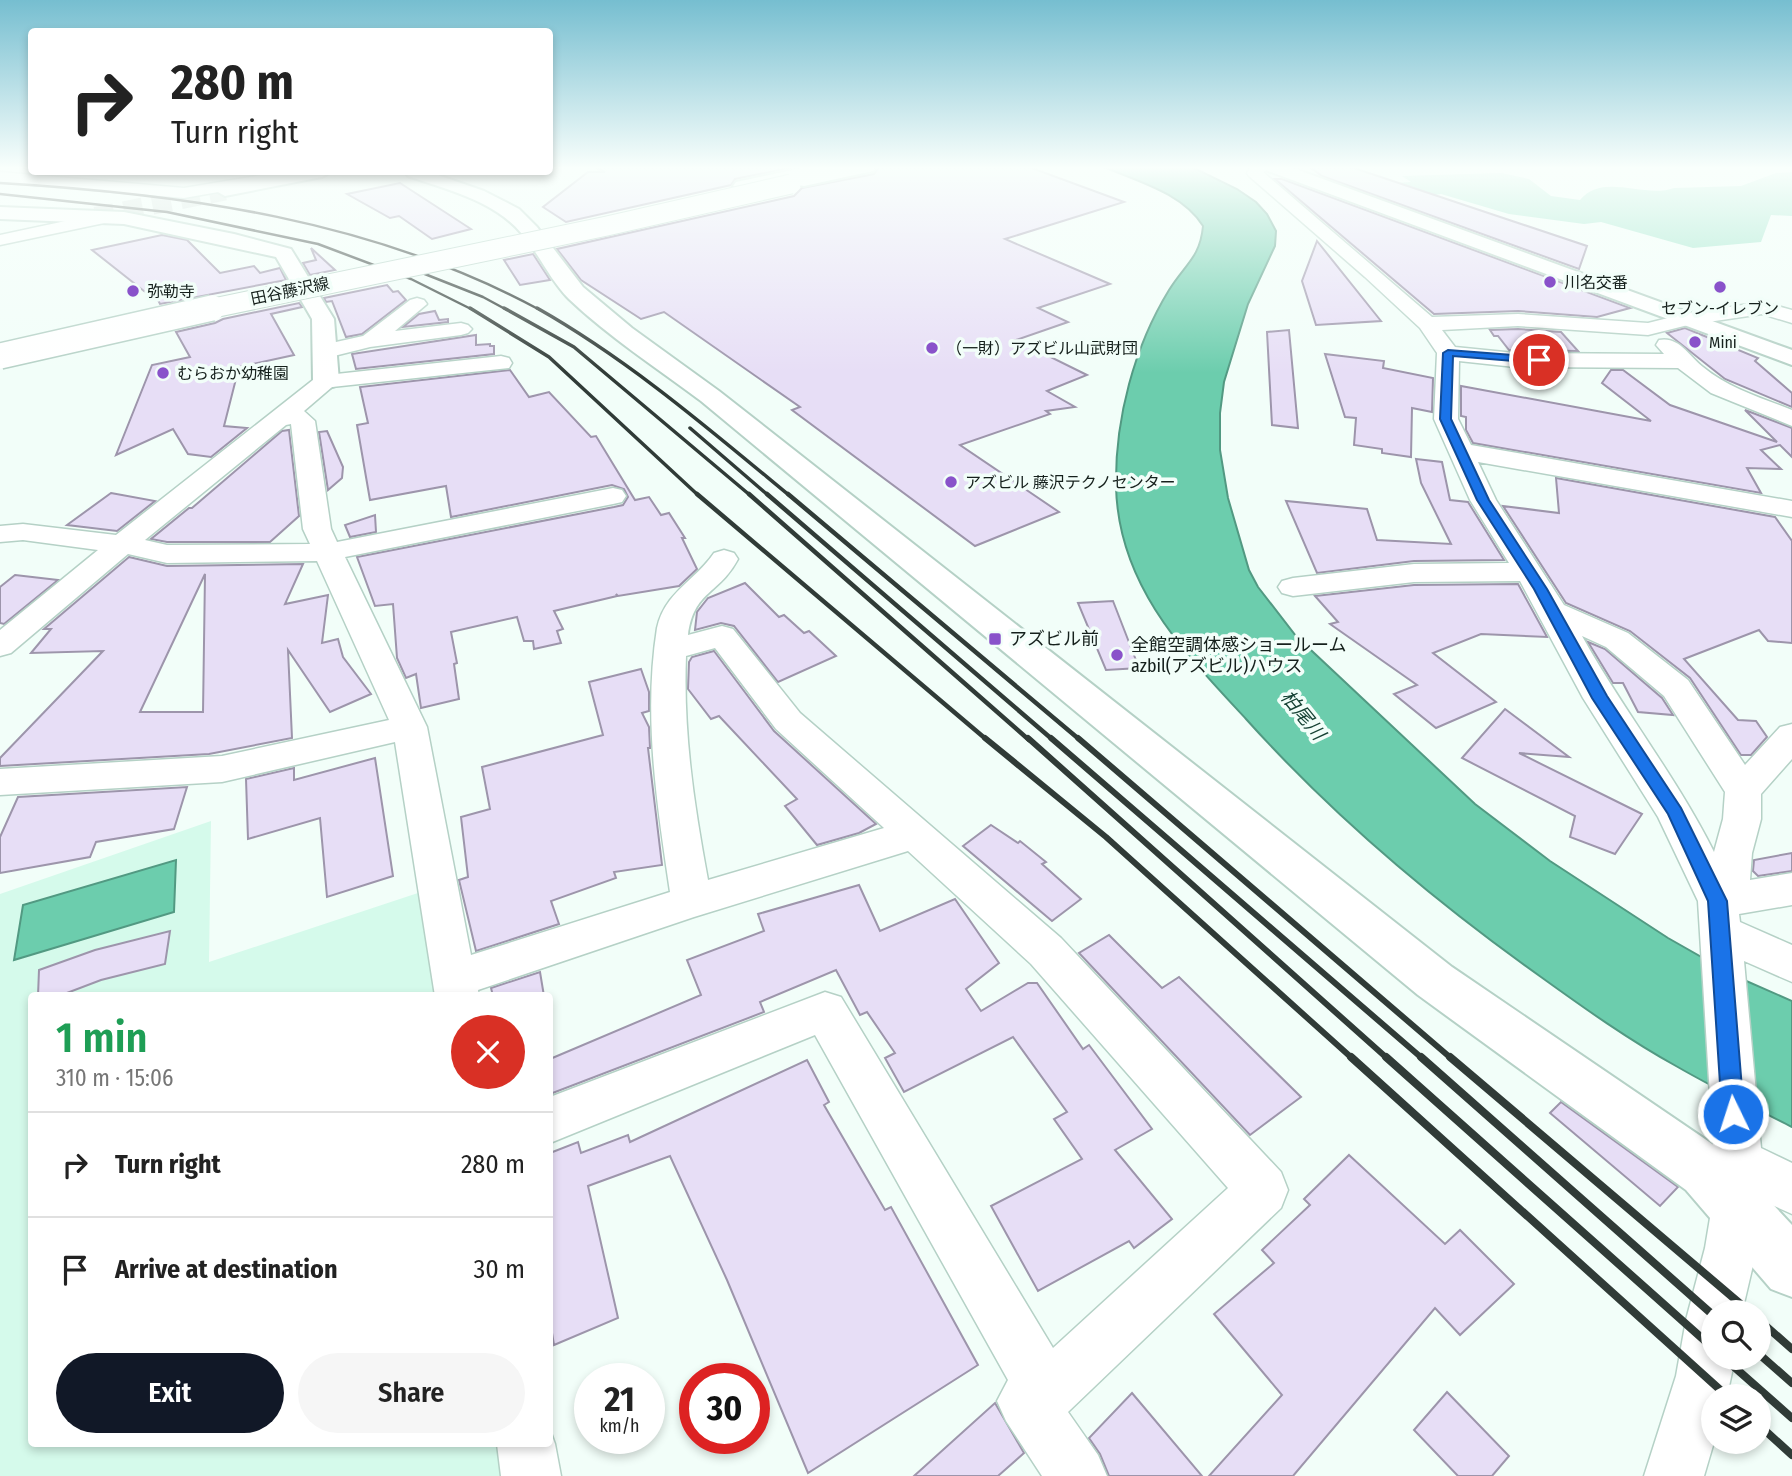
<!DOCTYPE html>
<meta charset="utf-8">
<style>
:root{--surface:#fff;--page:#f6f6f6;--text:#222;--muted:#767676;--line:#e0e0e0;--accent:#111827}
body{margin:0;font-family:"Fira Sans Condensed","Noto Sans JP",sans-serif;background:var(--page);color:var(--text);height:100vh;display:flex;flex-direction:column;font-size:26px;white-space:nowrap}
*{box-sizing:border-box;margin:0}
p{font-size:23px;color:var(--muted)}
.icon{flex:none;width:38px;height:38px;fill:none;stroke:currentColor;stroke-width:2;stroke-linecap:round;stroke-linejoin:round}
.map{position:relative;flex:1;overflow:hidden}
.drawer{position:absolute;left:28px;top:992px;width:525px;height:455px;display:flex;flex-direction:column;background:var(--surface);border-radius:7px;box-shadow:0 4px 10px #0003}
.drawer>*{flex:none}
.banner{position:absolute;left:28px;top:28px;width:525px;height:147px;border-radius:7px;box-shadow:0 4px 10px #0003;background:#fff;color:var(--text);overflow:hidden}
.tools{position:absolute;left:1701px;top:1300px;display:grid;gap:14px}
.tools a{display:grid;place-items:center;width:70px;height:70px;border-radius:50%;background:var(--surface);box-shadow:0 4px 10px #0003;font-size:35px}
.speed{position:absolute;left:574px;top:1363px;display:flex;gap:14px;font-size:35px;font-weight:700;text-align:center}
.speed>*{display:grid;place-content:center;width:91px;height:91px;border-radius:50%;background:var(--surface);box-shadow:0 4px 10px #0003;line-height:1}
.speed small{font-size:18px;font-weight:400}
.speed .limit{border:10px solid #d22;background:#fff;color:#111}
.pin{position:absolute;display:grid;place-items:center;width:60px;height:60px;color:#fff;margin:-30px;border:4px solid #fff;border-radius:50%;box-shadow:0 2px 7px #0007}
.me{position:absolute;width:77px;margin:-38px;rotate:356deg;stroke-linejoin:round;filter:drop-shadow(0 0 5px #0008)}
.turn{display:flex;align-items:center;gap:24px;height:147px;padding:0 28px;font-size:32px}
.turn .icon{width:91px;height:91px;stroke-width:2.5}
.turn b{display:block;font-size:49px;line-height:60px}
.round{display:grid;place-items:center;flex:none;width:74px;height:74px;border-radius:37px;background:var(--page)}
.head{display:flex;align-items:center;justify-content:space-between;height:119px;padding:0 28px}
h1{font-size:42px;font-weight:600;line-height:52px;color:#1e9e55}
.action{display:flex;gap:14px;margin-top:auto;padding:14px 28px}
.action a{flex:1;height:80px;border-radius:42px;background:var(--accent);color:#fff;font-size:28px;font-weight:600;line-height:80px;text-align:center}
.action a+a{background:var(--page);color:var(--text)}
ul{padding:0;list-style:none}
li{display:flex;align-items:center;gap:21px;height:105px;padding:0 28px;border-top:2px solid var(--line)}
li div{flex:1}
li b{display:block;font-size:26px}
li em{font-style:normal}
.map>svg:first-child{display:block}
</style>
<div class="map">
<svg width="1792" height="1476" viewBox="0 0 1792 1476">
<rect width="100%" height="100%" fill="#f2fef9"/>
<polygon fill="#d5faeb" points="211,821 209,962 421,892 436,996 32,996 32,1444 507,1444 512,1476 0,1476 0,894"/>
<path fill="#9ae4c9" d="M1792,172V216L1771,215L1761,242L1693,248L1601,222L1584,224L1509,214L1441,194L1394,202L1350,186L1411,182L1402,176L1501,173L1529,179L1551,196L1580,200C1603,172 1644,199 1674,188L1741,186L1776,173Z"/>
<g fill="#6ccdad" stroke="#529982" stroke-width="2">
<path d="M1104,167H1192L1237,189L1256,202L1267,214L1276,231L1275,246L1248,304L1224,382L1220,413V450L1228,498L1249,570L1258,587L1296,636L1475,804L1550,861L1668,938L1735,976L1792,1001V1127C1753,1107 1714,1088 1676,1066C1629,1040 1584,1008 1541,977C1434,901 1334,817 1246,719C1183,651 1118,585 1116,486C1115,419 1134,347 1169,290C1185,264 1200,258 1203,226C1182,193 1139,182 1104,167Z"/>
<polygon points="176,860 174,912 14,960 23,905"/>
</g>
<g fill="#e7def6" stroke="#9d95ab" stroke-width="2" fill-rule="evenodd">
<polygon points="595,167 794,167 735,179 731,185 566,222 543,207 588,172 605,172"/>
<polygon points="879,167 1029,167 1124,202 1005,239 1110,284 1038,308 1068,322 1016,340 1087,375 1047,391 1075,407 1046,411 1050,414 960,445 1059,512 975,546 792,410 800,407 664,312 641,319 581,280 557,249 794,196 802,188 874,174"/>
<polygon points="1310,167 1351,167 1587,246 1579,269 1322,176"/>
<polygon points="1275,179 1282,179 1630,308 1597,317 1518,311 1434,314"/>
<polygon points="400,183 471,229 432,239 399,216 390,218 347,194"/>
<polygon points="162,235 187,240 220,273 254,266 260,273 280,268 286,280 160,304 155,294 149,295 92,250"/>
<polygon points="1317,241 1381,321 1316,325 1302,281"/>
<polygon points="311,248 335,270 310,275 303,263 316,260"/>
<polygon points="533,254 550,280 520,285 504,260"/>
<polygon points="387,285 393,292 398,291 406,300 362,334 346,337 332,301 326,302 324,298"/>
<polygon points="299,303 302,307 271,314 294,355 239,367 224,426 247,428 211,457 188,454 173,429 116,455 152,365 190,357 176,332 215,323 223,319"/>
<polygon points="435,311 439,320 448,319 448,322 403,327 419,314"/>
<polygon points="1685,328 1758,358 1755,361 1792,393 1792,407 1725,379 1667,333"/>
<polygon points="1518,329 1561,332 1578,351 1509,350 1498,336 1494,336 1490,330"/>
<polygon points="1289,330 1298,428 1272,425 1267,332"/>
<polygon points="476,335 476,345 490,344 490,346 494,346 494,354 356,369 352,354"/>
<polygon points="1325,354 1384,361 1383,368 1433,378 1432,412 1412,408 1411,457 1382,453 1382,449 1354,445 1356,418 1345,417"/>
<polygon points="510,370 529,397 549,392 591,437 596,436 635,500 649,497 661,515 669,513 685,538 682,538 697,569 679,586 618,596 616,594 617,596 554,611 563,629 557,631 561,643 534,649 533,641 524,641 517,617 451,632 457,663 454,664 459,699 421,708 416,674 406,678 397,658 393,604 375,606 357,557 614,507 623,505 628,497 624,489 612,485 451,517 446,486 370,500 357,425 368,423 360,387"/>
<polygon points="1611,370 1623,370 1670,405 1777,442 1745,410 1792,428 1792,457 1780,445 1761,450 1781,469 1747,468 1761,493 1473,443 1466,430 1466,417 1461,416 1461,386 1651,421 1602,383"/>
<polygon points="289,430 299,516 270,542 167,542 151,539 189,508 192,508 282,431"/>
<polygon points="327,431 343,467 342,478 328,490 319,432"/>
<polygon points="1416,459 1442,462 1450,500 1468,502 1504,560 1414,561 1317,573 1286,501 1367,509 1377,540 1451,544 1421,483"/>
<polygon points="1556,478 1775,517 1792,541 1792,643 1768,641 1759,630 1684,659 1738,720 1756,721 1767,737 1751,755 1741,755 1690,678 1630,631 1566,603 1503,506 1559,513"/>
<polygon points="111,493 155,501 117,531 67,525"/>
<polygon points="375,515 376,532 350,537 345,525"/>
<path d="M129,557L167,566L303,564L285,604L328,595L322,643L338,639L343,657L371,694L330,712L288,650L292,738L209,754L0,766V758L103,651L31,653L51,629H44ZM205,574L203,712H140Z"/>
<polygon points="15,575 58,580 4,624 0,623 0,587"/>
<polygon points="745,583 779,617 784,615 804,633 809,631 836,656 778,682 734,626 721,623 695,630 697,612 708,598"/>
<polygon points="1518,584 1547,637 1481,634 1433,653 1496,702 1436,728 1394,694 1417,685 1330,624 1338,622 1315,596 1414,585"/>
<polygon points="1113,601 1139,668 1106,670 1078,603"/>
<polygon points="1588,642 1605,649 1662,698 1673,715 1638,712 1623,683 1613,683"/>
<polygon points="714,651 774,731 876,824 859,833 817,845 785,806 797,799 719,716 711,719 688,689 689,662 692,657"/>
<polygon points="641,669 649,692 649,711 642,713 649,727 650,748 648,748 662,865 614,872 616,878 551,901 559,924 476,951 459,880 468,877 461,817 490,809 482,767 603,735 589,682"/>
<polygon points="1505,709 1569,757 1519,753 1642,814 1615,854 1570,837 1575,816 1462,758"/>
<polygon points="375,758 393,876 327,897 320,818 248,839 246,779 294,768 294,780"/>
<polygon points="187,787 174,829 96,842 90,857 0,873 0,837 18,797"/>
<polygon points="991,825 1018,843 1020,841 1046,862 1042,864 1081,899 1052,921 963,846"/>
<polygon points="1792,853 1792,871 1758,876 1753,871 1754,860"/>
<polygon points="859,885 880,931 955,899 999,963 966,989 981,1011 1028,983 1037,983 1083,1049 1089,1045 1152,1129 1115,1150 1172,1219 1134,1248 1129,1241 1038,1291 991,1206 1082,1159 1054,1119 1067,1112 1013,1037 904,1092 885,1058 895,1053 867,1012 860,1015 836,970 760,1002 764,1012 550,1094 550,1059 701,995 687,960 764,931 758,914"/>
<polygon points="170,931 165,964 101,980 59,996 38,996 39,970 95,950"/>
<polygon points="1109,935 1162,988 1179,977 1301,1097 1250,1135 1079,953"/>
<polygon points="540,972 544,996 493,996 491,988"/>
<polygon points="807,1060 829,1102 824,1105 885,1210 891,1207 978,1365 808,1473 727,1280 670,1156 588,1186 618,1318 554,1345 550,1321 550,1153 578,1142 581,1153 628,1135 630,1142"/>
<polygon points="1561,1102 1678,1187 1660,1206 1550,1113"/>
<polygon points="1349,1155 1445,1244 1460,1230 1514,1284 1460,1335 1435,1308 1293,1476 1209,1476 1282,1395 1214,1314 1274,1263 1262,1250 1310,1205 1304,1199"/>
<polygon points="1447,1392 1509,1456 1492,1476 1458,1476 1414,1430"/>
<polygon points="1132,1393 1202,1476 1109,1476 1100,1454 1089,1438"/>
<polygon points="995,1403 1024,1453 998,1476 914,1476"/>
</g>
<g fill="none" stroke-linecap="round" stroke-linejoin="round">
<polyline stroke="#d1ddd8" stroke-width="19" stroke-dasharray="19 10" stroke-linecap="butt" points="67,222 225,191"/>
<g stroke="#b5d1c6" stroke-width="3">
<g id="street">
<path d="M1251,167H1272L1263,172L1432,317L1518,314L1648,323L1688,313L1763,302L1792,310V323L1762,314L1688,325L1648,335L1518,326L1442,330L1455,347L1515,353L1664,354L1656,345L1659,340C1679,336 1689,356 1703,367C1728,388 1762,398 1792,410V426L1711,393L1678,368L1515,367L1459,361L1458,419L1471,445L1792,501V517L1478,462L1496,500L1564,605L1628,633L1688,680L1745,765L1780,727L1792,724V759L1761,794V819L1752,853L1750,880L1792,873V905L1739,914L1740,922L1792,945V982L1744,961L1761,1148L1792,1163V1214L1763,1201L1757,1248L1742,1312H1713V1358H1735L1727,1396H1713L1714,1442L1704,1476H1644L1676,1376L1686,1320L1705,1248L1712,1206L1714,1162L1698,901L1658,817L1583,698L1520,581L1414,582L1293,596L1282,593L1278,587L1282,581L1293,578L1414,564L1509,563L1470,500L1434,419L1437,353L1420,328L1365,277L1249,176L1247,173ZM1582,636L1606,647L1664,696L1725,792L1723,819L1714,852C1676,776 1623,710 1582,636Z"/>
<polygon points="0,172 184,188 280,172 313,172 305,177 184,198 0,182"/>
<polygon points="103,213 109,214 112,218 109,222 0,245 0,235"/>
<polygon points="417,298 424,300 427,304 395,331 461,323 468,325 472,329 468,333 461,335 370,347 326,358 318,356 315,351 318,346 363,336 410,300"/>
<path d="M501,356L509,358L512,363L509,368L332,387L304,411L315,421L331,529L337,542L613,488L622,490L626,496L622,502L613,504L345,557L427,727L471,955L670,892C657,805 643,716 657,628C665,592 695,581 714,553L724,550L734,553L738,559C719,595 694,590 688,635L722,626L733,629L800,713L1061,938L1281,1172L1288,1190L1281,1208L1068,1412L1098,1455L1107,1476H1042L1006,1421L997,1401L1008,1380L815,1035L550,1143V1097L825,992L841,997L1053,1348L1228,1188L1031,964L908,851L694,917L478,990L479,996H435L395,742L222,782L0,795V769L222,756L389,720L317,561L167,563L128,554L11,653L0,656V630L98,550L23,540L0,542V526L23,524L116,535L318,376ZM291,424L303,529L310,544L167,545L145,540L286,425ZM715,648L776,729L884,828L708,880C694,805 683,732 686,656Z"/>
<polygon points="550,1430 555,1444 561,1476 501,1476 497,1444 550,1444"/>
</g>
</g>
<g stroke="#b5d1c6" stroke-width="4">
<g id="secondary">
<polygon points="806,167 876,167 873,171 804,186 798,185 796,179 742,191 733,186 736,182"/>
<polygon points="298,172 331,172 322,177 225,196 216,191 225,186"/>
<path d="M405,172H429L484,191L519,209L537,227L583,287L632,328L719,391L1452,967L1724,1152L1792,1225V1297L1771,1289L1686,1190L1418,995L701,401C657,368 609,337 569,299C550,280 539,254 522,234C494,200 447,190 408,176Z"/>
<polygon points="0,207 124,212 234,234 291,249 334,319 339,381 335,386 326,389 317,386 313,381 312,319 276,257 124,224 0,219"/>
</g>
</g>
<g stroke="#b5d1c6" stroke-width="4">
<polygon id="primary" points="1265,167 1290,167 1792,350 1792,365 1268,171"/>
</g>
<use href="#street" fill="#fff" fill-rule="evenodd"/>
<use href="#secondary" fill="#fff" fill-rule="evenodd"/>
<use href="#primary" fill="#fff" fill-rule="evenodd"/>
<g stroke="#303b37" stroke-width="2.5">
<path d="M0,183C185,194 374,220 540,310"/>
<polyline points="0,194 167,212 318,244 411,279 473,310"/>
<polyline points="402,265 483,297 507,310"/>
</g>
<g stroke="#303b37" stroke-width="3.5">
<polyline points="470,308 549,357 699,496"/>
<polyline points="504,308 574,347 751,496"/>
<path d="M537,308C629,360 709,429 790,496"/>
<polyline points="690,428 769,496"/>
</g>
<g stroke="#303b37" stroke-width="4.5">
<polyline points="697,494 987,740"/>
<polyline points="749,494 1029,740"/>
<polyline points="767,494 1053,740"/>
<polyline points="788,494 1080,740"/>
</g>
<g stroke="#303b37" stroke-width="6">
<polyline points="985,738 1106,837 1353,1059"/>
<polyline points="1028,738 1388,1059"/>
<polyline points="1051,738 1423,1059"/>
<polyline points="1078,738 1452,1059"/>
</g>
<g stroke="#303b37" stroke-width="8">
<polyline points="1351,1057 1727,1396"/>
<polyline points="1386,1057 1713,1348"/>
<polyline points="1421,1057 1713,1315"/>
<polyline points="1450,1057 1750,1312"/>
<polyline points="1759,1320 1792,1349"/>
<polyline points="1759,1354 1792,1383"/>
<polyline points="1724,1358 1792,1418"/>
<polyline points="1759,1425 1792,1455"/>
</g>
<g stroke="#b5d1c6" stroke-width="21" stroke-linecap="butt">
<polyline id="secondary-bridge-far1" points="204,310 607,226 791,184"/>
</g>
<g stroke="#b5d1c6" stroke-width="28" stroke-linecap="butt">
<polyline id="secondary-bridge" points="0,356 212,308"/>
</g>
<use href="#secondary-bridge-far1" stroke="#fff" stroke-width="19"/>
<use href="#secondary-bridge" stroke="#fff" stroke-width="25"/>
</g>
<linearGradient id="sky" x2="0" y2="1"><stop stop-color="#76bed0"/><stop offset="0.45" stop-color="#f9fffc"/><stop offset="1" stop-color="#f9fffc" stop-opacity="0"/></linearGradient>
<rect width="1792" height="373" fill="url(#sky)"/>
<polygon fill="#1a73e8" stroke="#114b97" stroke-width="2" points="1448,350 1539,357 1544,360 1539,363 1453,356 1451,419 1489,500 1547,589 1607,696 1681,808 1727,901 1744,1114 1741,1121 1733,1124 1725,1121 1722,1114 1708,901 1668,814 1592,698 1534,589 1477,500 1440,419 1443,353"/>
<g fill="#8952ca" stroke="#f2fef9" stroke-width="2.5">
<circle cx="1550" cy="282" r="7"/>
<circle cx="1720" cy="287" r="7"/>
<circle cx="133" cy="291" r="7"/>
<circle cx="1695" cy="342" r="7"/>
<circle cx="932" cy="348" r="7"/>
<circle cx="163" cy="373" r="7"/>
<circle cx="951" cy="482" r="7"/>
<rect x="988" y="632" width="14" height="14" rx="3.5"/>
<circle cx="1117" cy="655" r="7"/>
</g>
<g text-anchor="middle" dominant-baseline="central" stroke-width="7" stroke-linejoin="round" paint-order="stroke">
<g font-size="16" fill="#15201c" stroke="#f2fef9" text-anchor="start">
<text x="1564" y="282">川名交番</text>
<text x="147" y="291">弥勒寺</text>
<text x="1720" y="308" text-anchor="middle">セブン-イレブン</text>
<text x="1709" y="342">Mini</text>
<text x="946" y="348">（一財）アズビル山武財団</text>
<text x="177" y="373">むらおか幼稚園</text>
<text x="965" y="482">アズビル 藤沢テクノセンター</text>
</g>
<g font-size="16" fill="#15201c" stroke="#f2fef9">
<text transform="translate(290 291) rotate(-12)">田谷藤沢線</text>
</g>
<g font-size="18" fill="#15201c" stroke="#f2fef9" text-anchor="start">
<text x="1009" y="639">アズビル前</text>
<text x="1131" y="645">全館空調体感ショールーム<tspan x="1131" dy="21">azbil(アズビル)ハウス</tspan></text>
</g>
<g font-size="19" font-style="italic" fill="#164234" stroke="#f2fef9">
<text transform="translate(1303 715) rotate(51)">柏尾川</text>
</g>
</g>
</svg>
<div class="tools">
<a><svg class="icon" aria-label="search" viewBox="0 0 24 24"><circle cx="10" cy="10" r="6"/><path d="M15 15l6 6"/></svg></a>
<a><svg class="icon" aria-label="layers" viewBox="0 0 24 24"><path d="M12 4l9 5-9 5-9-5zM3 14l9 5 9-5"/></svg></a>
</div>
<div class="speed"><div>21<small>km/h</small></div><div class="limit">30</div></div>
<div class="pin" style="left:1539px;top:360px;background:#d93025"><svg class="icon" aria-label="arrive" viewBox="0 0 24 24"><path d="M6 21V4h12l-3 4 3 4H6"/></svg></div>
<svg class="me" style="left:1733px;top:1114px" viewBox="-20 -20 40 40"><circle r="17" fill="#1a73e8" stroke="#fff" stroke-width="3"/><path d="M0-11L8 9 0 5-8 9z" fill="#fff"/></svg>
<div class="banner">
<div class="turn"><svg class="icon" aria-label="right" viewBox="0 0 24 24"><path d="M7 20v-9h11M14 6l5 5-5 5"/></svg><div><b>280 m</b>Turn right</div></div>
</div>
<section class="drawer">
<div class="head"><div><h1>1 min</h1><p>310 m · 15:06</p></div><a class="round" style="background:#d93025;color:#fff"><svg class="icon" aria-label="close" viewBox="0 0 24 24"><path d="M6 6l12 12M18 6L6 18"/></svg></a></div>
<ul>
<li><svg class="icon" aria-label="right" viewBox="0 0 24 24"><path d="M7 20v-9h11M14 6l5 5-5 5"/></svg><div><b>Turn right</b></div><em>280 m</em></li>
<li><svg class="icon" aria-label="arrive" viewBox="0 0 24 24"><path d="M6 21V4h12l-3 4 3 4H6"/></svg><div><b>Arrive at destination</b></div><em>30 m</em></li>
</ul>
<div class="action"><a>Exit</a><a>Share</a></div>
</section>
</div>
